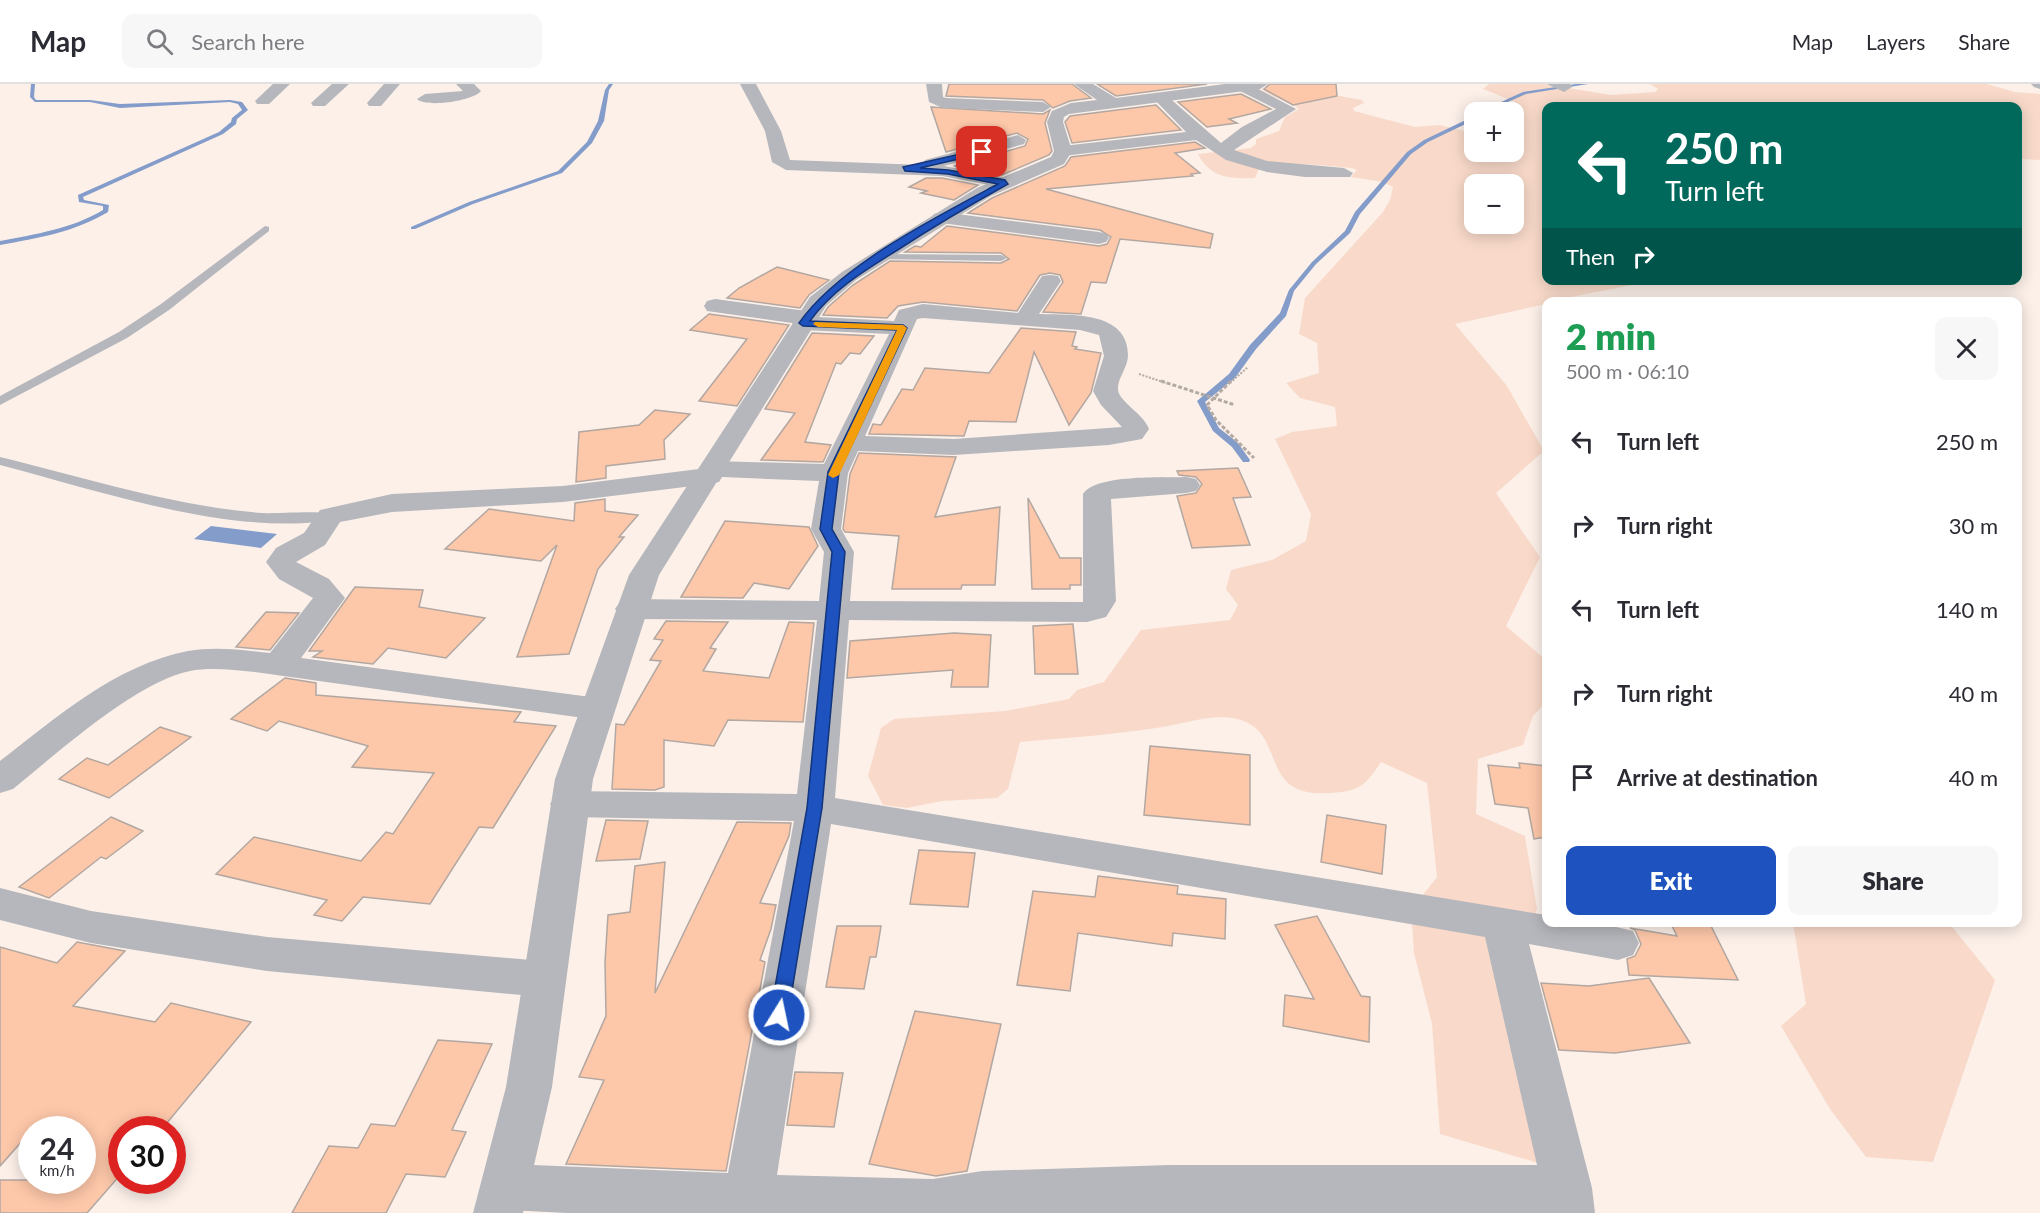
<!DOCTYPE html>
<meta charset="utf-8">
<style>
:root{--surface:#fff;--page:#f7f7f7;--text:#2b2b33;--muted:#7c7c81;--line:#e1e1e2;--accent:#1d52bf}
body{margin:0;font-family:Lato,sans-serif;background:var(--page);color:var(--text);height:100vh;display:flex;flex-direction:column;font-size:22px;white-space:nowrap}
*{box-sizing:border-box;margin:0}
p{font-size:20px;color:var(--muted)}
.icon{flex:none;width:33px;height:33px;fill:none;stroke:currentColor;stroke-width:2;stroke-linecap:round;stroke-linejoin:round}
.map{position:relative;flex:1;overflow:hidden}
.details{position:absolute;left:1542px;top:213px;width:480px;height:630px;display:flex;flex-direction:column;background:var(--surface);border-radius:12px;box-shadow:0 3px 15px #0003}
.details>*{flex:none}
.banner{position:absolute;left:1542px;top:18px;width:480px;height:183px;border-radius:12px;box-shadow:0 3px 15px #0003;background:#00695c;color:#fff;overflow:hidden}
.fabs{position:absolute;left:1464px;top:18px;display:grid;gap:12px}
.fabs a{display:grid;place-items:center;width:60px;height:60px;border-radius:12px;background:var(--surface);box-shadow:0 3px 15px #0003;font-size:30px}
.speed{position:absolute;left:18px;top:1032px;display:flex;gap:12px;font-size:30px;font-weight:700;text-align:center}
.speed>*{display:grid;place-content:center;width:78px;height:78px;border-radius:50%;background:var(--surface);box-shadow:0 3px 15px #0003;line-height:1}
.speed small{font-size:15px;font-weight:400}
.speed .limit{border:9px solid #d22;background:#fff;color:#111}
.pin{position:absolute;display:grid;place-items:center;width:51px;height:51px;color:#fff;margin:-26px;border-radius:12px;box-shadow:0 3px 9px #0006}
.me{position:absolute;width:66px;margin:-33px;rotate:10deg;stroke-linejoin:round;filter:drop-shadow(0 0 4px #0008)}
.turn{display:flex;align-items:center;gap:21px;height:126px;padding:0 24px;font-size:27px}
.turn .icon{width:78px;height:78px;stroke-width:2.5}
.turn b{display:block;font-size:42px;line-height:51px}
.then{display:flex;align-items:center;height:57px;padding:0 24px;background:#0003;gap:12px;font-size:22px}
.round{display:grid;place-items:center;flex:none;width:63px;height:63px;border-radius:12px;background:var(--page)}
.overview{display:flex;align-items:center;justify-content:space-between;height:102px;padding:0 24px}
h1{font-size:36px;font-weight:800;line-height:45px;color:#1e9e55}
.action{display:flex;gap:12px;margin-top:auto;padding:12px 24px}
.action a{flex:1;height:69px;border-radius:12px;background:var(--accent);color:#fff;font-size:24px;font-weight:800;line-height:69px;text-align:center}
.action a+a{background:var(--page);color:var(--text)}
ul{padding:0;list-style:none}
li{display:flex;align-items:center;gap:18px;height:84px;padding:0 24px}
li div{flex:1}
li b{display:block;font-size:22px}
li em{font-style:normal}
header{display:flex;align-items:center;gap:36px;box-sizing:border-box;height:84px;padding:0 30px;background:var(--surface);border-bottom:2px solid var(--line)}
header strong{font-size:28px}
nav{display:flex;gap:33px;margin-inline-start:auto;font-size:21px}
.search{width:420px;height:54px;background:var(--page);display:flex;align-items:center;gap:15px;box-sizing:border-box;padding:0 21px;border-radius:12px;color:var(--muted);font-size:22px}
.map>svg:first-child{display:block}
</style>
<header>
<strong>Map</strong>
<div class="search"><svg class="icon" aria-label="search" viewBox="0 0 24 24"><circle cx="10" cy="10" r="6"/><path d="M15 15l6 6"/></svg>Search here</div>
<nav><a>Map</a><a>Layers</a><a>Share</a></nav>
</header>
<div class="map">
<svg width="2040" height="1129" viewBox="0 0 2040 1129">
<rect width="100%" height="100%" fill="#fcf0e9"/>
<g fill="#f9daca" fill-rule="evenodd">
<path d="M1489,0H1544L1611,11L1655,8L1658,5L1650,0H1987L2015,8L2040,10V76L2018,75V22H1546V196L1652,197L1546,218V220L1455,240L1507,302L1544,367L1496,409L1540,473L1506,542L1546,576V618L1533,632L1523,661L1478,675L1476,730L1525,752L1537,825L1531,840L1505,882L1538,1079L1440,1050L1432,940L1414,869L1411,826L1437,793L1427,699L1381,678C1365,702 1360,707 1331,709C1255,715 1289,647 1237,635C1212,629 1181,641 1156,644C1111,651 1065,654 1020,658L1008,705L997,714L942,717L907,724L883,721L868,692L881,644L894,635L1005,627L1069,615L1077,606L1104,598L1141,546L1230,536L1238,521L1226,505L1231,486L1272,476L1306,457L1311,430L1275,355L1292,348L1337,342L1335,323L1300,314L1286,299L1319,289L1317,259L1299,250L1305,214L1383,128L1390,116L1393,103L1383,98L1351,93L1357,86L1352,84C1320,81 1290,76 1259,85L1255,94C1230,95 1210,94 1198,70L1251,64L1256,60V55L1279,47L1285,33L1299,25C1288,15 1272,15 1262,5L1278,1L1362,16L1364,19L1353,24L1354,27L1415,43L1439,41L1474,49V68H1514V28L1499,27L1515,18L1483,5ZM1474,100H1514V140H1474Z"/>
<polygon points="1793,839 1949,839 1995,896 1933,1078 1866,1073 1830,1025 1781,942 1806,920"/>
</g>
<polygon fill="#839cca" points="211,442 277,450 261,464 194,455"/>
<g fill="none" stroke-linecap="round" stroke-linejoin="round">
<g fill="#839cca" fill-rule="evenodd">
<path d="M31,0H35L34,13L36,16H90L120,20L230,16L242,18L248,26L237,35L236,40L223,50L83,113L84,116L109,121L108,128C75,148 38,154 0,161V157C36,150 71,145 103,126V122L79,118L78,111L219,48L231,38L232,34L242,26L238,20L230,18L120,24L90,18H35L30,13Z"/>
<polygon points="609,0 613,0 609,6 604,37 592,59 562,89 473,120 415,145 411,145 411,143 469,118 558,87 587,58 598,37 605,6"/>
<polygon points="1576,0 1588,0 1526,10 1485,28 1479,28 1523,8"/>
<polygon points="1472,33 1474,33 1474,36 1428,58 1411,70 1360,130 1350,149 1316,180 1294,207 1286,232 1256,265 1235,294 1205,318 1219,344 1238,359 1250,376 1249,378 1243,378 1232,363 1213,347 1197,317 1229,290 1250,261 1280,229 1289,206 1312,178 1345,147 1355,128 1407,68 1424,56"/>
</g>
</g>
<g fill="#fdc7a9" stroke="#b2a7a1" stroke-width="1.5">
<polygon points="949,0 1072,0 1091,14 1070,17 1053,24 1043,16 946,12"/>
<polygon points="1097,0 1207,0 1116,12"/>
<polygon points="1270,0 1336,0 1337,12 1293,21 1264,5"/>
<polygon points="1241,10 1271,25 1229,35 1237,39 1207,43 1178,18"/>
<polygon points="1156,21 1181,46 1072,59 1065,38 1070,32"/>
<polygon points="931,23 1043,30 1050,26 1045,39 1052,67 1049,71 1002,91 954,82 1025,62 1028,55 1017,49 946,68"/>
<polygon points="1195,58 1205,64 1175,69 1200,89 1191,90 1193,92 1046,105 1213,150 1210,164 1120,155 1106,199 1091,198 1081,230 1043,228 1063,198 1060,191 1050,189 1040,191 1017,227 923,218 898,222 887,234 823,231 828,223 853,201 890,177 1001,179 1009,175 1001,169 905,168 915,162 921,163 947,142 1099,162 1107,160 1111,153 1100,146 968,129 992,114 1065,82 1071,73"/>
<polygon points="926,94 942,94 978,101 954,116 921,109 927,107 909,103"/>
<polygon points="777,183 829,196 809,211 800,224 727,214 739,204"/>
<polygon points="709,230 789,241 737,322 699,317 747,255 690,246"/>
<polygon points="1021,244 1076,248 1072,262 1077,263 1075,265 1101,269 1091,309 1069,341 1034,268 1016,338 969,337 964,352 869,350 873,340 881,341 902,305 913,306 925,284 989,289"/>
<polygon points="812,249 874,252 860,270 850,269 841,280 836,279 805,358 831,361 823,378 761,376 795,329 765,325"/>
<polygon points="655,326 690,330 664,356 665,375 606,382 606,394 576,398 579,348 639,341"/>
<polygon points="859,369 956,373 935,433 1000,423 995,501 962,501 961,505 892,505 899,452 845,448 843,445 850,390"/>
<polygon points="1238,384 1251,413 1233,414 1250,461 1192,464 1177,412 1196,409 1202,400 1196,393 1179,391 1177,387"/>
<polygon points="1028,414 1060,474 1081,474 1081,501 1070,501 1070,505 1032,505"/>
<polygon points="605,415 605,427 638,431 619,453 624,453 598,485 569,570 517,573 557,461 541,477 445,465 489,425 574,437 575,419"/>
<polygon points="725,437 809,443 818,462 789,505 754,499 743,514 681,513"/>
<polygon points="355,503 423,506 419,523 485,534 446,574 388,564 373,580 313,573 322,567 309,567"/>
<polygon points="266,528 299,529 270,566 236,563"/>
<polygon points="666,537 728,538 710,564 716,565 703,587 769,594 789,538 814,539 803,638 728,636 714,662 664,656 664,703 655,706 612,705 616,640 624,641 661,577 650,576 663,556 654,555"/>
<polygon points="1073,540 1078,590 1035,590 1033,542"/>
<polygon points="954,549 991,551 988,603 951,603 953,586 847,594 850,557"/>
<polygon points="285,594 316,599 316,611 521,628 514,638 556,642 493,744 479,743 430,820 363,813 342,837 314,831 327,816 216,790 254,753 361,777 386,748 393,750 434,689 352,683 368,662 279,637 267,647 231,635"/>
<polygon points="160,643 191,653 109,714 59,695 87,674 108,681"/>
<polygon points="1150,662 1250,671 1250,741 1144,731"/>
<polygon points="1519,679 1546,682 1546,753 1534,755 1528,724 1495,720 1488,681 1520,684"/>
<polygon points="1327,731 1386,741 1382,790 1321,778"/>
<polygon points="111,733 143,747 106,775 101,773 49,814 19,803"/>
<polygon points="606,736 648,737 640,775 596,777"/>
<polygon points="737,738 791,739 789,752 760,819 776,821 771,845 760,876 765,878 758,916 752,917 753,941 726,1087 566,1080 604,996 579,993 606,932 605,878 608,831 630,828 635,782 665,778 655,909"/>
<polygon points="919,766 975,769 968,823 910,820"/>
<polygon points="1098,792 1178,802 1177,810 1226,815 1225,855 1173,849 1172,862 1078,849 1070,907 1017,901 1033,807 1095,813"/>
<polygon points="1317,832 1361,912 1370,913 1369,958 1283,942 1285,911 1314,915 1275,841"/>
<polygon points="1670,838 1709,838 1738,896 1629,891 1627,875 1635,872 1641,860 1635,846 1630,844 1677,852"/>
<polygon points="837,842 881,842 876,873 870,873 864,905 826,903"/>
<polygon points="77,858 125,867 73,922 155,938 171,919 251,938 161,1046 122,1046 122,1089 87,1129 0,1129 0,1096 82,1096 82,1046 32,1046 0,1082 0,863 57,879"/>
<polygon points="1649,894 1690,959 1615,969 1559,966 1541,899 1589,902"/>
<polygon points="915,927 1001,940 967,1087 936,1092 869,1080"/>
<polygon points="438,956 492,960 452,1046 466,1048 445,1093 406,1090 386,1129 292,1129 329,1062 358,1064 371,1040 395,1042"/>
<polygon points="795,988 843,989 834,1043 787,1041"/>
</g>
<g fill="none" stroke-linecap="round" stroke-linejoin="round">
<g stroke="#b3aaa4" stroke-width="2" stroke-dasharray="2 1.5" stroke-linecap="butt">
<polyline points="1139,290 1166,299"/>
<polyline points="1230,299 1248,283"/>
</g>
<g stroke="#b3aaa4" stroke-width="3" stroke-dasharray="4 2" stroke-linecap="butt">
<polyline points="1161,297 1235,321"/>
<polyline points="1231,297 1207,321 1216,336 1254,374"/>
</g>
<g fill="#b5b7bc" fill-rule="evenodd">
<polygon points="265,142 269,143 269,147 169,226 127,254 0,321 0,312 119,248 161,220"/>
<polygon points="880,170 1001,171 1007,174 1001,177 876,175 874,173"/>
<path d="M0,373C86,394 173,422 261,429C275,430 332,425 338,432C333,438 324,437 317,438C218,448 96,406 0,381Z"/>
</g>
<g fill="#b5b7bc" fill-rule="evenodd">
<polygon points="273,0 290,0 269,20 257,20 255,17"/>
<polygon points="332,0 349,0 325,22 313,22 311,19"/>
<polygon points="384,0 400,0 381,22 369,22 367,19"/>
<path d="M456,0H474L481,7C473,17 426,24 417,15L425,10L463,7Z"/>
<polygon points="740,0 756,0 781,47 790,76 923,81 925,76 1018,51 1026,56 1024,60 944,82 1011,95 1014,99 1005,104 942,92 786,86 772,78 765,47"/>
<polygon points="926,0 942,0 943,13 946,14 1043,18 1051,23 1043,28 943,24 929,18"/>
<polygon points="1237,0 1249,0 1296,25 1234,66 1267,77 1344,84 1353,89 1350,93 1305,93 1267,88 1226,76 1196,56 1063,72 1054,67 1063,62 1186,48 1153,14 1161,9 1166,11 1221,59 1242,43 1276,25 1238,6 1235,3"/>
<polygon points="1547,0 1570,0 1572,3 1564,8"/>
<polygon points="2031,0 2040,0 2040,5 2034,3"/>
<polygon points="941,128 1099,148 1106,150 1109,154 1106,158 1099,160 934,138 931,134 934,130"/>
<path d="M1050,191L1058,192L1061,197L1039,230C1071,231 1128,227 1128,271C1128,284 1117,294 1118,306C1120,319 1143,329 1149,345L1142,355L1109,361L954,371L858,367L848,389L841,445L854,468L850,517L1083,518V410C1096,390 1162,394 1186,393L1196,395L1200,401L1196,407L1186,409L1111,415L1116,517L1106,533L1087,538L849,536L835,714L1546,831V838H1595L1633,847L1639,859L1633,871L1618,876L1529,860L1592,1104L1595,1129H567L507,1126L489,1120L482,1103L489,1086L507,1080L728,1089L794,737L569,733L556,729L550,720L556,711L569,707L797,710L817,536L631,535L620,532L615,525L620,518L631,515L819,517L824,468L811,445L819,397L722,393L719,398L709,400L563,418L392,428L340,438L325,461L296,478L329,495L345,514L301,574L598,614L610,617L615,625L610,633L598,636L255,588C233,586 211,583 190,587C137,597 55,671 13,705L0,709V677C57,633 116,581 188,567C215,562 244,566 270,569L313,514L279,495L266,478L276,464L304,449L320,426L392,410L563,402L699,385L703,379L713,377L824,380L889,250L803,246L795,244L792,239L707,227L704,222L707,217L715,215L807,227L818,233L894,237L899,226L923,220L1018,229L1042,192ZM923,234L1080,246L1099,251L1104,272L1093,307L1101,321L1122,343L954,355L865,352L917,235ZM831,740L1485,853L1537,1081H1169L982,1087L933,1095L777,1091Z"/>
<polygon points="0,804 91,827 267,853 543,877 558,883 565,895 558,907 543,913 267,887 91,859 0,836"/>
</g>
<polygon fill="#b5b7bc" fill-rule="evenodd" points="1074,0 1093,0 1116,14 1225,0 1268,0 1260,5 1069,30 1064,33 1063,38 1072,67 1064,80 991,112 856,196 826,222 659,491 593,695 552,1003 523,1129 473,1129 506,1003 555,695 629,491 810,213 842,188 977,104 1051,73 1054,67 1047,38 1052,27 1071,19 1097,16"/>
</g>
<path fill="#1d52bf" stroke="#13357c" stroke-width="1.5" d="M982,65L985,69L920,84L948,86L1005,96L1008,100C970,121 933,143 896,167C864,187 832,206 810,237L903,241L907,244L839,388L832,445L845,468L822,724L788,931L786,937L779,939L773,937L770,931L807,724L832,468L820,445L828,388L897,246L803,242L799,239C839,182 936,133 998,100L948,90L905,87L903,83Z"/>
<polygon fill="#f59e0b" points="815,238 903,241 907,244 839,391 833,394 828,391 897,246 818,243 813,240"/>
</svg>
<div class="fabs">
<a>+</a>
<a>−</a>
</div>
<div class="speed"><div>24<small>km/h</small></div><div class="limit">30</div></div>
<div class="pin" style="left:982px;top:68px;background:#d93025"><svg class="icon" aria-label="arrive" viewBox="0 0 24 24"><path d="M6 21V4h12l-3 4 3 4H6"/></svg></div>
<svg class="me" style="left:779px;top:931px" viewBox="-20 -20 40 40"><circle r="17" fill="#1d52bf" stroke="#fff" stroke-width="3"/><path d="M0-11L8 9 0 5-8 9z" fill="#fff"/></svg>
<div class="banner">
<div class="turn"><svg class="icon" aria-label="left" viewBox="0 0 24 24"><path d="M17 20v-9H6M10 6l-5 5 5 5"/></svg><div><b>250 m</b>Turn left</div></div>
<div class="then">Then<svg class="icon" aria-label="right" viewBox="0 0 24 24"><path d="M7 20v-9h11M14 6l5 5-5 5"/></svg></div>
</div>
<section class="details">
<div class="overview"><div><h1>2 min</h1><p>500 m · 06:10</p></div><a class="round"><svg class="icon" aria-label="close" viewBox="0 0 24 24"><path d="M6 6l12 12M18 6L6 18"/></svg></a></div>
<ul>
<li><svg class="icon" aria-label="left" viewBox="0 0 24 24"><path d="M17 20v-9H6M10 6l-5 5 5 5"/></svg><div><b>Turn left</b></div><em>250 m</em></li>
<li><svg class="icon" aria-label="right" viewBox="0 0 24 24"><path d="M7 20v-9h11M14 6l5 5-5 5"/></svg><div><b>Turn right</b></div><em>30 m</em></li>
<li><svg class="icon" aria-label="left" viewBox="0 0 24 24"><path d="M17 20v-9H6M10 6l-5 5 5 5"/></svg><div><b>Turn left</b></div><em>140 m</em></li>
<li><svg class="icon" aria-label="right" viewBox="0 0 24 24"><path d="M7 20v-9h11M14 6l5 5-5 5"/></svg><div><b>Turn right</b></div><em>40 m</em></li>
<li><svg class="icon" aria-label="arrive" viewBox="0 0 24 24"><path d="M6 21V4h12l-3 4 3 4H6"/></svg><div><b>Arrive at destination</b></div><em>40 m</em></li>
</ul>
<div class="action"><a>Exit</a><a>Share</a></div>
</section>
</div>
